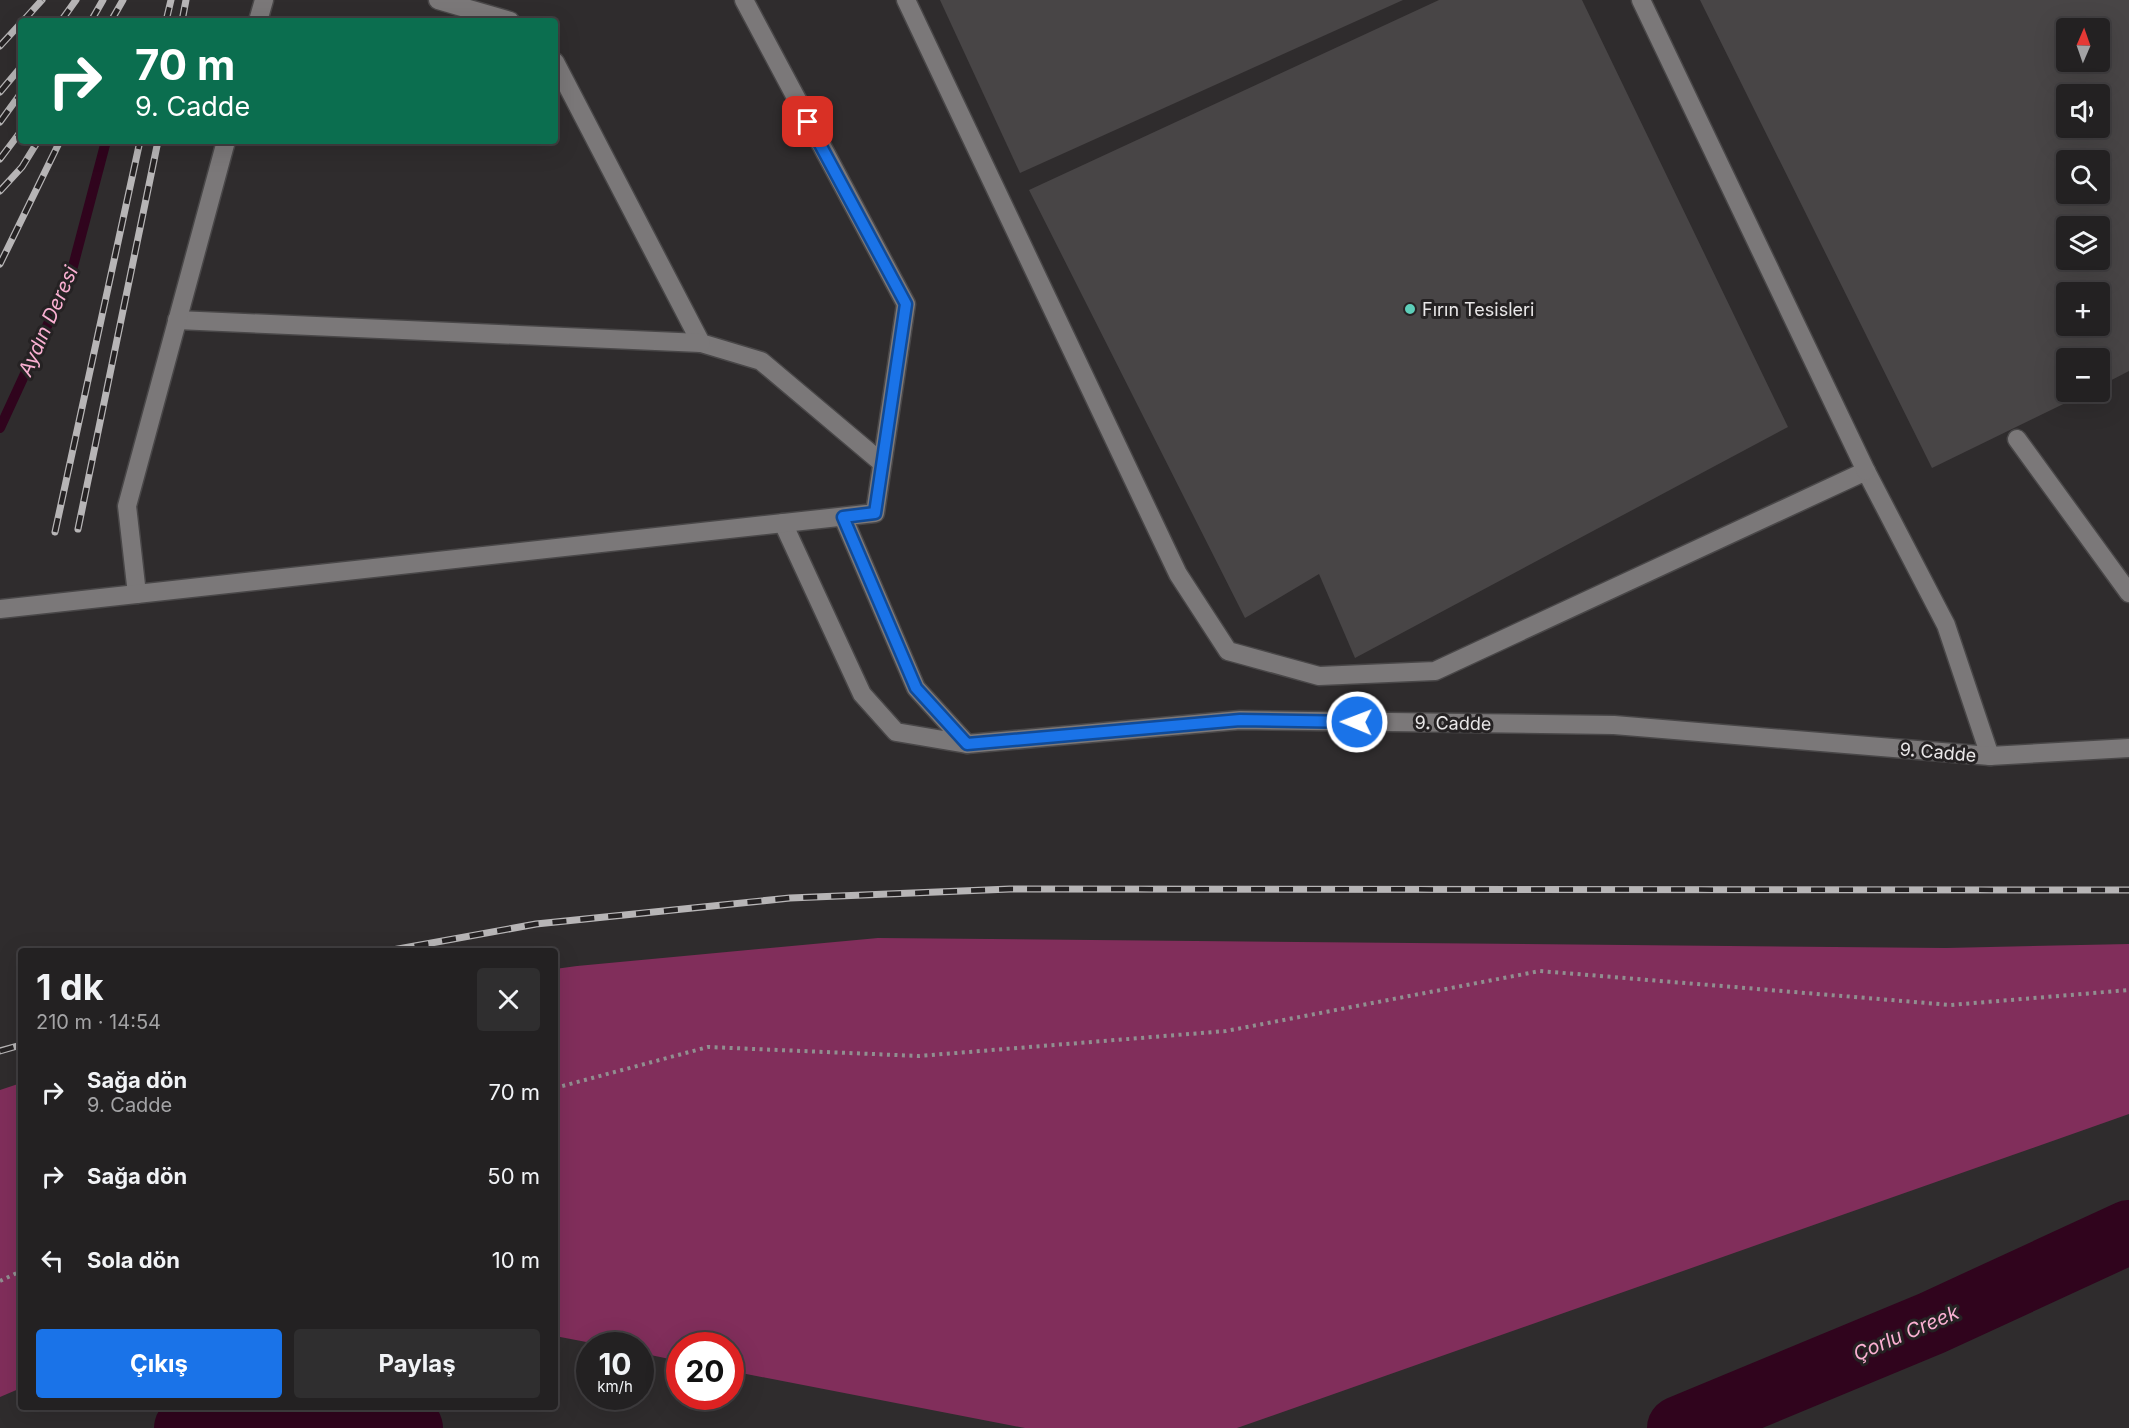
<!DOCTYPE html>
<html lang="tr">
<meta charset="utf-8">
<style>
:root{--surface:#232122;--page:#2f2e2f;--text:#f1f3f6;--muted:#a3a3a5;--line:#403e40;--accent:#1a73e8}
body{margin:0;font-family:Inter,sans-serif;background:var(--page);color:var(--text);height:100vh;display:flex;flex-direction:column;font-size:22px;white-space:nowrap}
*{box-sizing:border-box;margin:0}
p{font-size:20px;color:var(--muted)}
.icon{flex:none;width:33px;height:33px;fill:none;stroke:currentColor;stroke-width:2;stroke-linecap:round;stroke-linejoin:round}
.map{position:relative;flex:1;overflow:hidden}
.sheet{position:absolute;left:18px;top:948px;width:540px;height:462px;display:flex;flex-direction:column;background:var(--surface);border-radius:6px;box-shadow:0 6px 24px #0002,0 0 0 2px var(--line)}
.sheet>*{flex:none}
.hud{position:absolute;left:18px;top:18px;width:540px;height:126px;border-radius:6px;box-shadow:0 6px 24px #0002,0 0 0 2px var(--line);background:#0b6e4f;color:#fff;overflow:hidden}
.needle{width:39px;rotate:2deg}
.tools{position:absolute;left:2056px;top:18px;display:grid;gap:12px}
.tools a{display:grid;place-items:center;width:54px;height:54px;border-radius:6px;background:var(--surface);box-shadow:0 6px 24px #0002,0 0 0 2px var(--line);font-size:30px}
.speed{position:absolute;left:576px;top:1332px;display:flex;gap:12px;font-size:30px;font-weight:700;text-align:center}
.speed>*{display:grid;place-content:center;width:78px;height:78px;border-radius:50%;background:var(--surface);box-shadow:0 6px 24px #0002,0 0 0 2px var(--line);line-height:1}
.speed small{font-size:15px;font-weight:400}
.speed .limit{border:9px solid #d22;background:#fff;color:#111}
.pin{position:absolute;display:grid;place-items:center;width:51px;height:51px;color:#fff;margin:-26px;border-radius:12px;box-shadow:0 3px 9px #0006}
.me{position:absolute;width:66px;margin:-33px;rotate:271deg;stroke-linejoin:round;filter:drop-shadow(0 0 4px #0008)}
.turn{display:flex;align-items:center;gap:21px;height:126px;padding:0 18px;font-size:27px}
.turn .icon{width:78px;height:78px;stroke-width:2.5}
.turn b{display:block;font-size:42px;line-height:51px}
.round{display:grid;place-items:center;flex:none;width:63px;height:63px;border-radius:6px;background:var(--page)}
.headline{display:flex;align-items:center;justify-content:space-between;height:102px;padding:0 18px}
h1{font-size:36px;font-weight:700;line-height:45px}
.cta{display:flex;gap:12px;margin-top:auto;padding:12px 18px}
.cta a{flex:1;height:69px;border-radius:6px;background:var(--accent);color:#fff;font-size:24px;font-weight:700;line-height:69px;text-align:center}
.cta a+a{background:var(--page);color:var(--text)}
ul{padding:0;list-style:none}
li{display:flex;align-items:center;gap:18px;height:84px;padding:0 18px}
li div{flex:1}
li b{display:block;font-size:22px}
li em{font-style:normal}
.map>svg:first-child{display:block}
</style>
<div class="map">
<svg width="2129" height="1428" viewBox="0 0 2129 1428">
<rect width="100%" height="100%" fill="#2f2c2d"/>
<g fill="#812e5b">
<polygon points="878,938 1946,948 2129,944 2129,1114 1237,1428 1025,1428 731,1371 730,1346 680,1346 679,1361 641,1353 640,1346 602,1345 555,1336 555,969 577,966"/>
<polygon points="21,1083 21,1388 0,1397 0,1090"/>
</g>
<g fill="none" stroke-linecap="round" stroke-linejoin="round">
<polyline stroke="#30041d" stroke-width="10" points="0,428 71,274 106,141"/>
<g stroke="#30041d" stroke-width="64">
<path d="M186,1428C259,1416 338,1419 411,1428"/>
<polyline points="1679,1428 1932,1323 2129,1232"/>
</g>
</g>
<g fill="#484546" fill-rule="evenodd">
<polygon points="940,0 1403,0 1020,173"/>
<polygon points="1439,0 1582,0 1788,427 1355,658 1319,574 1245,618 1029,190"/>
<path d="M1700,0H2129V371L2100,386V358H2067V392H2088L1932,468ZM2067,28H2100V62H2067ZM2067,94H2100V128H2067ZM2067,160H2100V194H2067ZM2067,226H2100V260H2067ZM2067,292H2100V326H2067Z"/>
</g>
<g fill="none" stroke-linecap="round" stroke-linejoin="round">
<g stroke="#494748" stroke-width="21">
<g id="lane">
<polyline points="438,0 510,21"/>
<polyline points="906,0 1178,574 1228,651 1319,676 1435,671 1866,471 1946,625 1990,756"/>
<polyline points="1641,0 1866,471"/>
<polyline points="258,21 264,0"/>
<polyline points="555,62 701,343 761,361 882,463"/>
<polyline points="177,320 701,343"/>
<polyline points="2017,439 2129,593"/>
<polyline points="843,517 916,688 967,744 1240,720 1614,725 1990,756 2129,748"/>
<polyline points="783,523 862,694 896,732 967,744"/>
<polyline points="137,594 127,506 226,141"/>
<polyline points="0,609 875,513 906,304 744,0"/>
</g>
</g>
<g stroke="#918f90" stroke-width="4" stroke-dasharray="3 4.5" stroke-linecap="butt">
<polyline points="555,1088 708,1047 919,1056 1226,1031 1540,971 1951,1005 2129,990"/>
<polyline points="0,1281 21,1271"/>
</g>
<use href="#lane" stroke="#7b7879" stroke-width="18"/>
<g stroke="#b7b5b6" stroke-width="7">
<g id="rail">
<polyline points="23,21 42,0"/>
<polyline points="61,21 76,0"/>
<polyline points="91,21 103,0"/>
<polyline points="111,21 123,0"/>
<polyline points="166,21 171,0"/>
<polyline points="182,21 186,0"/>
<polyline points="0,46 21,23"/>
<polyline points="0,92 21,67"/>
<polyline points="0,122 21,93"/>
<polyline points="0,159 21,131"/>
<polyline points="0,191 22,167 38,141"/>
<polyline points="0,264 60,141"/>
<polyline points="78,529 158,141"/>
<polyline points="55,532 140,141"/>
<polyline points="387,951 536,924 790,898 1010,889 2129,890"/>
<polyline points="0,1051 21,1045"/>
</g>
</g>
<use href="#rail" stroke="#252223" stroke-width="4.5" stroke-dasharray="14" stroke-linecap="butt"/>
</g>
<g fill="none" stroke-linecap="round" stroke-linejoin="round">
<g stroke="#114b97" stroke-width="15">
<polyline id="route" points="808,122 906,304 875,513 843,517 916,688 967,744 1240,720 1357,722"/>
</g>
<use href="#route" stroke="#1a73e8" stroke-width="10"/>
</g>
<circle fill="#5dceb9" stroke="#252223" stroke-width="2" cx="1410" cy="309" r="6"/>
<g text-anchor="middle" dominant-baseline="central" stroke-width="6" stroke-linejoin="round" paint-order="stroke">
<g font-size="18" fill="#e9e7e8" stroke="#252223" text-anchor="start">
<text x="1422" y="309">Fırın Tesisleri</text>
</g>
<g font-size="18" fill="#e9e7e8" stroke="#252223">
<text transform="translate(1453 723) rotate(1)">9. Cadde</text>
<text transform="translate(1938 752) rotate(5)">9. Cadde</text>
</g>
<g font-size="20" font-style="italic" fill="#fab0d2" stroke="#252223">
<text transform="translate(48 321) rotate(-66)">Aydın Deresi</text>
<text transform="translate(1906 1333) rotate(-23)">Çorlu Creek</text>
</g>
</g>
</svg>
<div class="tools">
<a><svg class="needle" viewBox="-14 -14 28 28"><path d="M0-13l5 13h-10z" fill="#e53935"/><path d="M0 13l5-13h-10z" fill="#a3a3a5"/></svg></a>
<a><svg class="icon" aria-label="sound" viewBox="0 0 24 24"><path d="M4 9h4l5-4v14l-5-4H4zM17 9q2 3 0 6"/></svg></a>
<a><svg class="icon" aria-label="search" viewBox="0 0 24 24"><circle cx="10" cy="10" r="6"/><path d="M15 15l6 6"/></svg></a>
<a><svg class="icon" aria-label="layers" viewBox="0 0 24 24"><path d="M12 4l9 5-9 5-9-5zM3 14l9 5 9-5"/></svg></a>
<a>+</a>
<a>−</a>
</div>
<div class="speed"><div>10<small>km/h</small></div><div class="limit">20</div></div>
<div class="pin" style="left:808px;top:122px;background:#d93025"><svg class="icon" aria-label="arrive" viewBox="0 0 24 24"><path d="M6 21V4h12l-3 4 3 4H6"/></svg></div>
<svg class="me" style="left:1357px;top:722px" viewBox="-20 -20 40 40"><circle r="17" fill="#1a73e8" stroke="#fff" stroke-width="3"/><path d="M0-11L8 9 0 5-8 9z" fill="#fff"/></svg>
<div class="hud">
<div class="turn"><svg class="icon" aria-label="right" viewBox="0 0 24 24"><path d="M7 20v-9h11M14 6l5 5-5 5"/></svg><div><b>70 m</b>9. Cadde</div></div>
</div>
<section class="sheet">
<div class="headline"><div><h1>1 dk</h1><p>210 m · 14:54</p></div><a class="round"><svg class="icon" aria-label="close" viewBox="0 0 24 24"><path d="M6 6l12 12M18 6L6 18"/></svg></a></div>
<ul>
<li><svg class="icon" aria-label="right" viewBox="0 0 24 24"><path d="M7 20v-9h11M14 6l5 5-5 5"/></svg><div><b>Sağa dön</b><p>9. Cadde</p></div><em>70 m</em></li>
<li><svg class="icon" aria-label="right" viewBox="0 0 24 24"><path d="M7 20v-9h11M14 6l5 5-5 5"/></svg><div><b>Sağa dön</b></div><em>50 m</em></li>
<li><svg class="icon" aria-label="left" viewBox="0 0 24 24"><path d="M17 20v-9H6M10 6l-5 5 5 5"/></svg><div><b>Sola dön</b></div><em>10 m</em></li>
</ul>
<div class="cta"><a>Çıkış</a><a>Paylaş</a></div>
</section>
</div>
